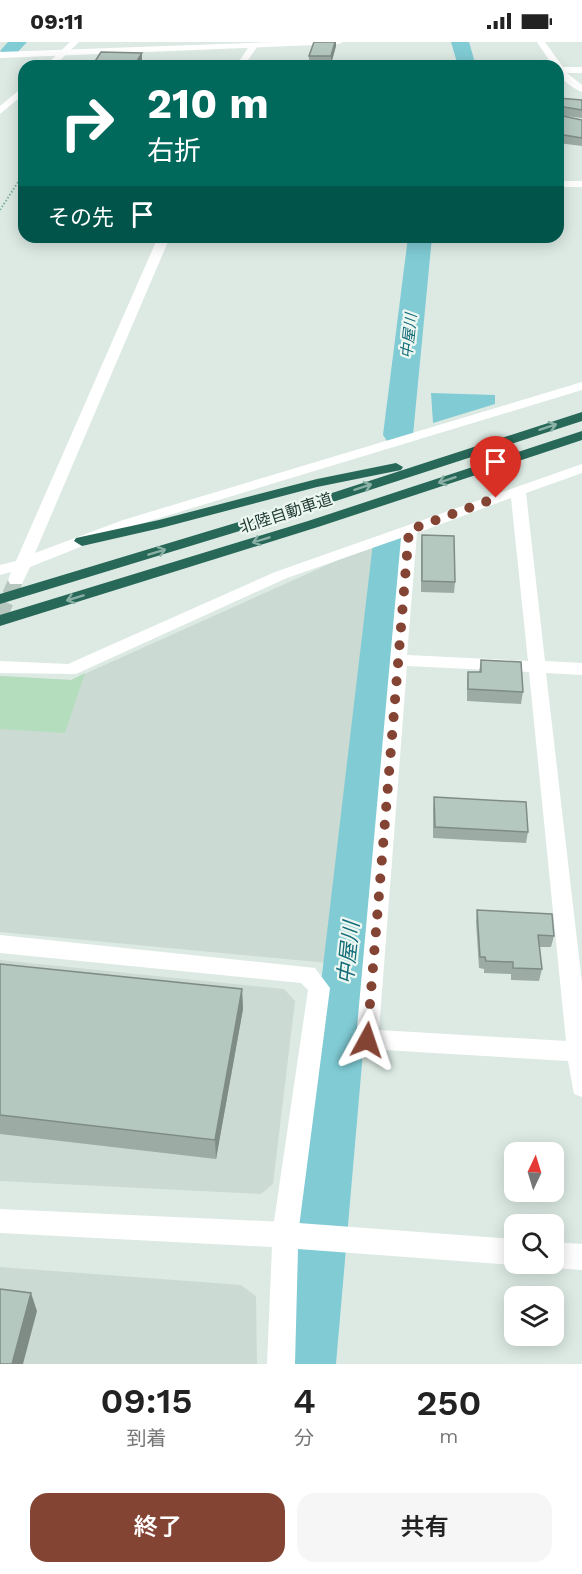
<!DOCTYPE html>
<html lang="ja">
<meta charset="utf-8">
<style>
:root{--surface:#fff;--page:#f6f6f6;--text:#222;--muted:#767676;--accent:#844434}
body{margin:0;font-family:"Work Sans","Noto Sans JP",sans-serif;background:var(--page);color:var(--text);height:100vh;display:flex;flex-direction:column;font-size:22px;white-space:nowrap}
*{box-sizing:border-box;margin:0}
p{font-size:20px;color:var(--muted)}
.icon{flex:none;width:33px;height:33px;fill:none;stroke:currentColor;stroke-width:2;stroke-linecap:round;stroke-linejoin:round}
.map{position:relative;height:1322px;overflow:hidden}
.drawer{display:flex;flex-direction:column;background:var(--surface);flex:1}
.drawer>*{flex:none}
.guide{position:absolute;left:18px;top:18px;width:546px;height:183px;border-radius:18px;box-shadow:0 3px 15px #0003;background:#00695c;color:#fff;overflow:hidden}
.needle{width:39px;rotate:4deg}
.buttons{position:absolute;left:504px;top:1100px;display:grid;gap:12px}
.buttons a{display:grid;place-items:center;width:60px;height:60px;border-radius:12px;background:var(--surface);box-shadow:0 3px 15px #0003;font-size:30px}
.pin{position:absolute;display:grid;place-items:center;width:51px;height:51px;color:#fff;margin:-62px -26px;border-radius:50% 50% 50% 0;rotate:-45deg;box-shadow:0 0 6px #0007}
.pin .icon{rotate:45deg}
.me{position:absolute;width:66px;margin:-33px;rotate:5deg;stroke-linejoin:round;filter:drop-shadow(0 0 4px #0008)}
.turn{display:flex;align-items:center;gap:21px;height:126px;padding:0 30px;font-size:27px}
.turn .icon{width:78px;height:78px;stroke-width:2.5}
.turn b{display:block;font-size:42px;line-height:51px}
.then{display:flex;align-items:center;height:57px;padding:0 30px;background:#0003;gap:12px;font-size:22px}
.eta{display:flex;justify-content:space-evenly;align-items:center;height:102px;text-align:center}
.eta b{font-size:36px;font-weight:600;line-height:42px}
.action{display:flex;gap:12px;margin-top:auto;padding:12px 30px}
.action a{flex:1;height:69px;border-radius:18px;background:var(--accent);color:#fff;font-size:24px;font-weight:600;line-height:69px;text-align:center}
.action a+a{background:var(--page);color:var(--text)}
.status{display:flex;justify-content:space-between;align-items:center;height:42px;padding:0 30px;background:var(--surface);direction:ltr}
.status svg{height:16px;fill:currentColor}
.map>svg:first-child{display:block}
</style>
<div class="status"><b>09:11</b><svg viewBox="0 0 49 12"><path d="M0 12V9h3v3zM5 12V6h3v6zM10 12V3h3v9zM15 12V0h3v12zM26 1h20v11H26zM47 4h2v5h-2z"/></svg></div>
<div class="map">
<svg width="582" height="1322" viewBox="0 0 582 1322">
<rect width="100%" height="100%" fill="#ddeae4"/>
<g fill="#cbdad3">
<polygon points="374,502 328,921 0,890 0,634 71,638"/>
<polygon points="0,918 284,947 295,959 273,1142 261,1152 0,1139"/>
<polygon points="0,1225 241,1243 256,1254 257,1322 0,1322"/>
</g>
<polygon fill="#b4ddbd" points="85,631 65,691 0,687 0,634 71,638"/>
<polygon fill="#80cbd4" points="431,351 495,353 495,362 433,381"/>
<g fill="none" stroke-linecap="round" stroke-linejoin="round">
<g fill="#80cbd4" fill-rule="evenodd">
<polygon points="8,0 27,0 15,13 9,14 0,9"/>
<polygon points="451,0 469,0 476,24 458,24"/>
<polygon points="408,195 432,195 413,393 409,399 398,402 387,399 383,393"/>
<polygon points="390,491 402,494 407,501 336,1322 276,1322 373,501 378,494"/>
</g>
<polyline stroke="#b7c7c0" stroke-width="15" stroke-dasharray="15 8" stroke-linecap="butt" points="0,574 16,538"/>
<polyline stroke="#7bb09d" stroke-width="2" stroke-dasharray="1.5 2" stroke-linecap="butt" points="0,168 24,131"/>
<g fill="#fff" fill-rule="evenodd">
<polygon points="70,0 79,0 54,24 45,24"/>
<path d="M537,0H545L563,25H582V31H567L582,43V50C571,45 558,37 558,24H553Z"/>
<polygon points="250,3 257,5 244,24 236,24"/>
<polygon points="24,44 24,52 0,72 0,64"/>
<rect x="558" y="139" width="24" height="6"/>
<polygon points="158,195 170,195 35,511 123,478 582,340 582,348 133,484 30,525 22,542 10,542 8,538 11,530 0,533 0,523 16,519"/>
<path d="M582,422V431L526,451L545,619L582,621V633L546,631L582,941V1055L574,1052L568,1019L367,1007L359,1004L356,997L401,496L287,536L76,632L0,631V619L68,622L275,530ZM511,456L528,619L407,613L417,491ZM407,624L529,630L566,999L379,988Z"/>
<polygon points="0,893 315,926 330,946 298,1193 294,1202 285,1206 276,1202 272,1193 308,948 301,941 0,911"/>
</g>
<g fill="#fff" fill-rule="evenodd">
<polygon points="274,0 343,0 339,2 0,16 0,10"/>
<polygon points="0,1167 285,1180 514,1197 514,1221 519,1221 514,1223 298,1207 295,1322 267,1322 272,1205 0,1191"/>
<polygon points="554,1200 582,1202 582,1228 554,1226 545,1222 554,1221"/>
</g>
<g fill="#286858" fill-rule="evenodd">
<polygon points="582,370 582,379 305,469 0,562 0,552 295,463"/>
<polygon points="582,389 582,398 318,485 0,584 0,573 308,479"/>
<polygon points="396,421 403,425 401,428 317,445 161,486 82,504 74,499 76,496 159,478 317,437"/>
</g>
</g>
<g fill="#9caca4">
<polygon points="336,4 331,22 309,22 309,14"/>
<polygon points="558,56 582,58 582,76 558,73 582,78 582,104 558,101"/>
<polygon points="422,493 455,540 454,551 421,550 421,504"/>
<polygon points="481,618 523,650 521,662 467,659 467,641 468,630 479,630"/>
<polygon points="434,755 528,790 526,801 433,796 433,767"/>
<polygon points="477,868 554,894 551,905 539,905 542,927 539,939 511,938 511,932 484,931 484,927 479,926 476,880"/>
<polygon points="0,922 242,947 243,967 216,1117 0,1092"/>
</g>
<g fill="#7f8c86">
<polygon points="335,0 336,0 336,4 331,22 331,14"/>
<polygon points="142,11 142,19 139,24 134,24"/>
<polygon points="242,947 243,967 216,1117 215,1098"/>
<polygon points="31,1251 37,1269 23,1322 12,1322"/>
</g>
<g fill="#b5c8bf" stroke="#7f8c86" stroke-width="1.5">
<polygon points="314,0 335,0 331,14 309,14"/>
<polygon points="101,10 142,11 134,24 92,24"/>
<polygon points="558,56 582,58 582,68 559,64 558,69"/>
<polygon points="558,73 582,78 582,96 558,92"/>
<polygon points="422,493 454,494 455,540 422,539"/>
<polygon points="481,618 521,620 523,650 468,647 468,630 481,630"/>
<polygon points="434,755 526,760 528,790 435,785"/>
<polygon points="477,868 552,872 554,894 538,893 542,927 513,926 513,920 486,919 485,915 480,915"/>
<polygon points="0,922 242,947 215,1098 0,1073"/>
<polygon points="0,1247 31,1251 12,1322 0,1322"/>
</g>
<defs><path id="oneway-shaft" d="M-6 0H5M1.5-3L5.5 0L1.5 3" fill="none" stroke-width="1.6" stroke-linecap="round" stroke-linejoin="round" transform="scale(1.5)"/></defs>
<g stroke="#8ab0a5">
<use href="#oneway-shaft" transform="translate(548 385) rotate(-18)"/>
<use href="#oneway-shaft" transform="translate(447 438) rotate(162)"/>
<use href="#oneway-shaft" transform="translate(363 445) rotate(-18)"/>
<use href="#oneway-shaft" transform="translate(261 498) rotate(163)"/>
<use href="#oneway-shaft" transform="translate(157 510) rotate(-17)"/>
<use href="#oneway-shaft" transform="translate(75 556) rotate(163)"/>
</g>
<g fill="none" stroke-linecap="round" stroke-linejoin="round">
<polyline stroke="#844434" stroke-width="10" stroke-dasharray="0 18" points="367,998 409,488 496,456"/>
</g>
<g text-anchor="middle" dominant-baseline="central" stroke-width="4.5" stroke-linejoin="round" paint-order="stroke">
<g font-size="15" font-style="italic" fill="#156d79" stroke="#edf7f2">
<text transform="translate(409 294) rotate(-84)">中屋川</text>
</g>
<g font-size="16" fill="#1e3a31" stroke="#edf7f2">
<text transform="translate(286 471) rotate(-18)">北陸自動車道</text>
</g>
<g font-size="21" font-style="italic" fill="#156d79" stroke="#edf7f2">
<text transform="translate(348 911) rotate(-84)">中屋川</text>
</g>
</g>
</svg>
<div class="buttons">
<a><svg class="needle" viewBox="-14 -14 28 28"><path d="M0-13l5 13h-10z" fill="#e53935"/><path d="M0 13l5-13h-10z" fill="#767676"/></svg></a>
<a><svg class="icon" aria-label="search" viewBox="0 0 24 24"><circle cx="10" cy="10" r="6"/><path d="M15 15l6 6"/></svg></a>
<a><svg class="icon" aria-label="layers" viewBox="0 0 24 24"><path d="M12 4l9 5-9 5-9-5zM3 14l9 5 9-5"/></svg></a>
</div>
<div class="pin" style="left:496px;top:456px;background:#d93025"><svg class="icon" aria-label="arrive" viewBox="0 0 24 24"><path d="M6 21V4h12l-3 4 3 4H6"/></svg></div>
<svg class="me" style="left:367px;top:998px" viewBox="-20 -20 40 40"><path d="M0-17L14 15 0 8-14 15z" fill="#844434" stroke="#fff" stroke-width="4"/></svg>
<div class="guide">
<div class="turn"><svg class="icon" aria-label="right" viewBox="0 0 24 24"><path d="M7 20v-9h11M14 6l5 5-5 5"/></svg><div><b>210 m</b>右折</div></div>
<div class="then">その先<svg class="icon" aria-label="arrive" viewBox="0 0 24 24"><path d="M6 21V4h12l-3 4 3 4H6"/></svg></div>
</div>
</div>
<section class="drawer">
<div class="eta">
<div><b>09:15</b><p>到着</p></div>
<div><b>4</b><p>分</p></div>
<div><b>250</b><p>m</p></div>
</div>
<div class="action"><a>終了</a><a>共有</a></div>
</section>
